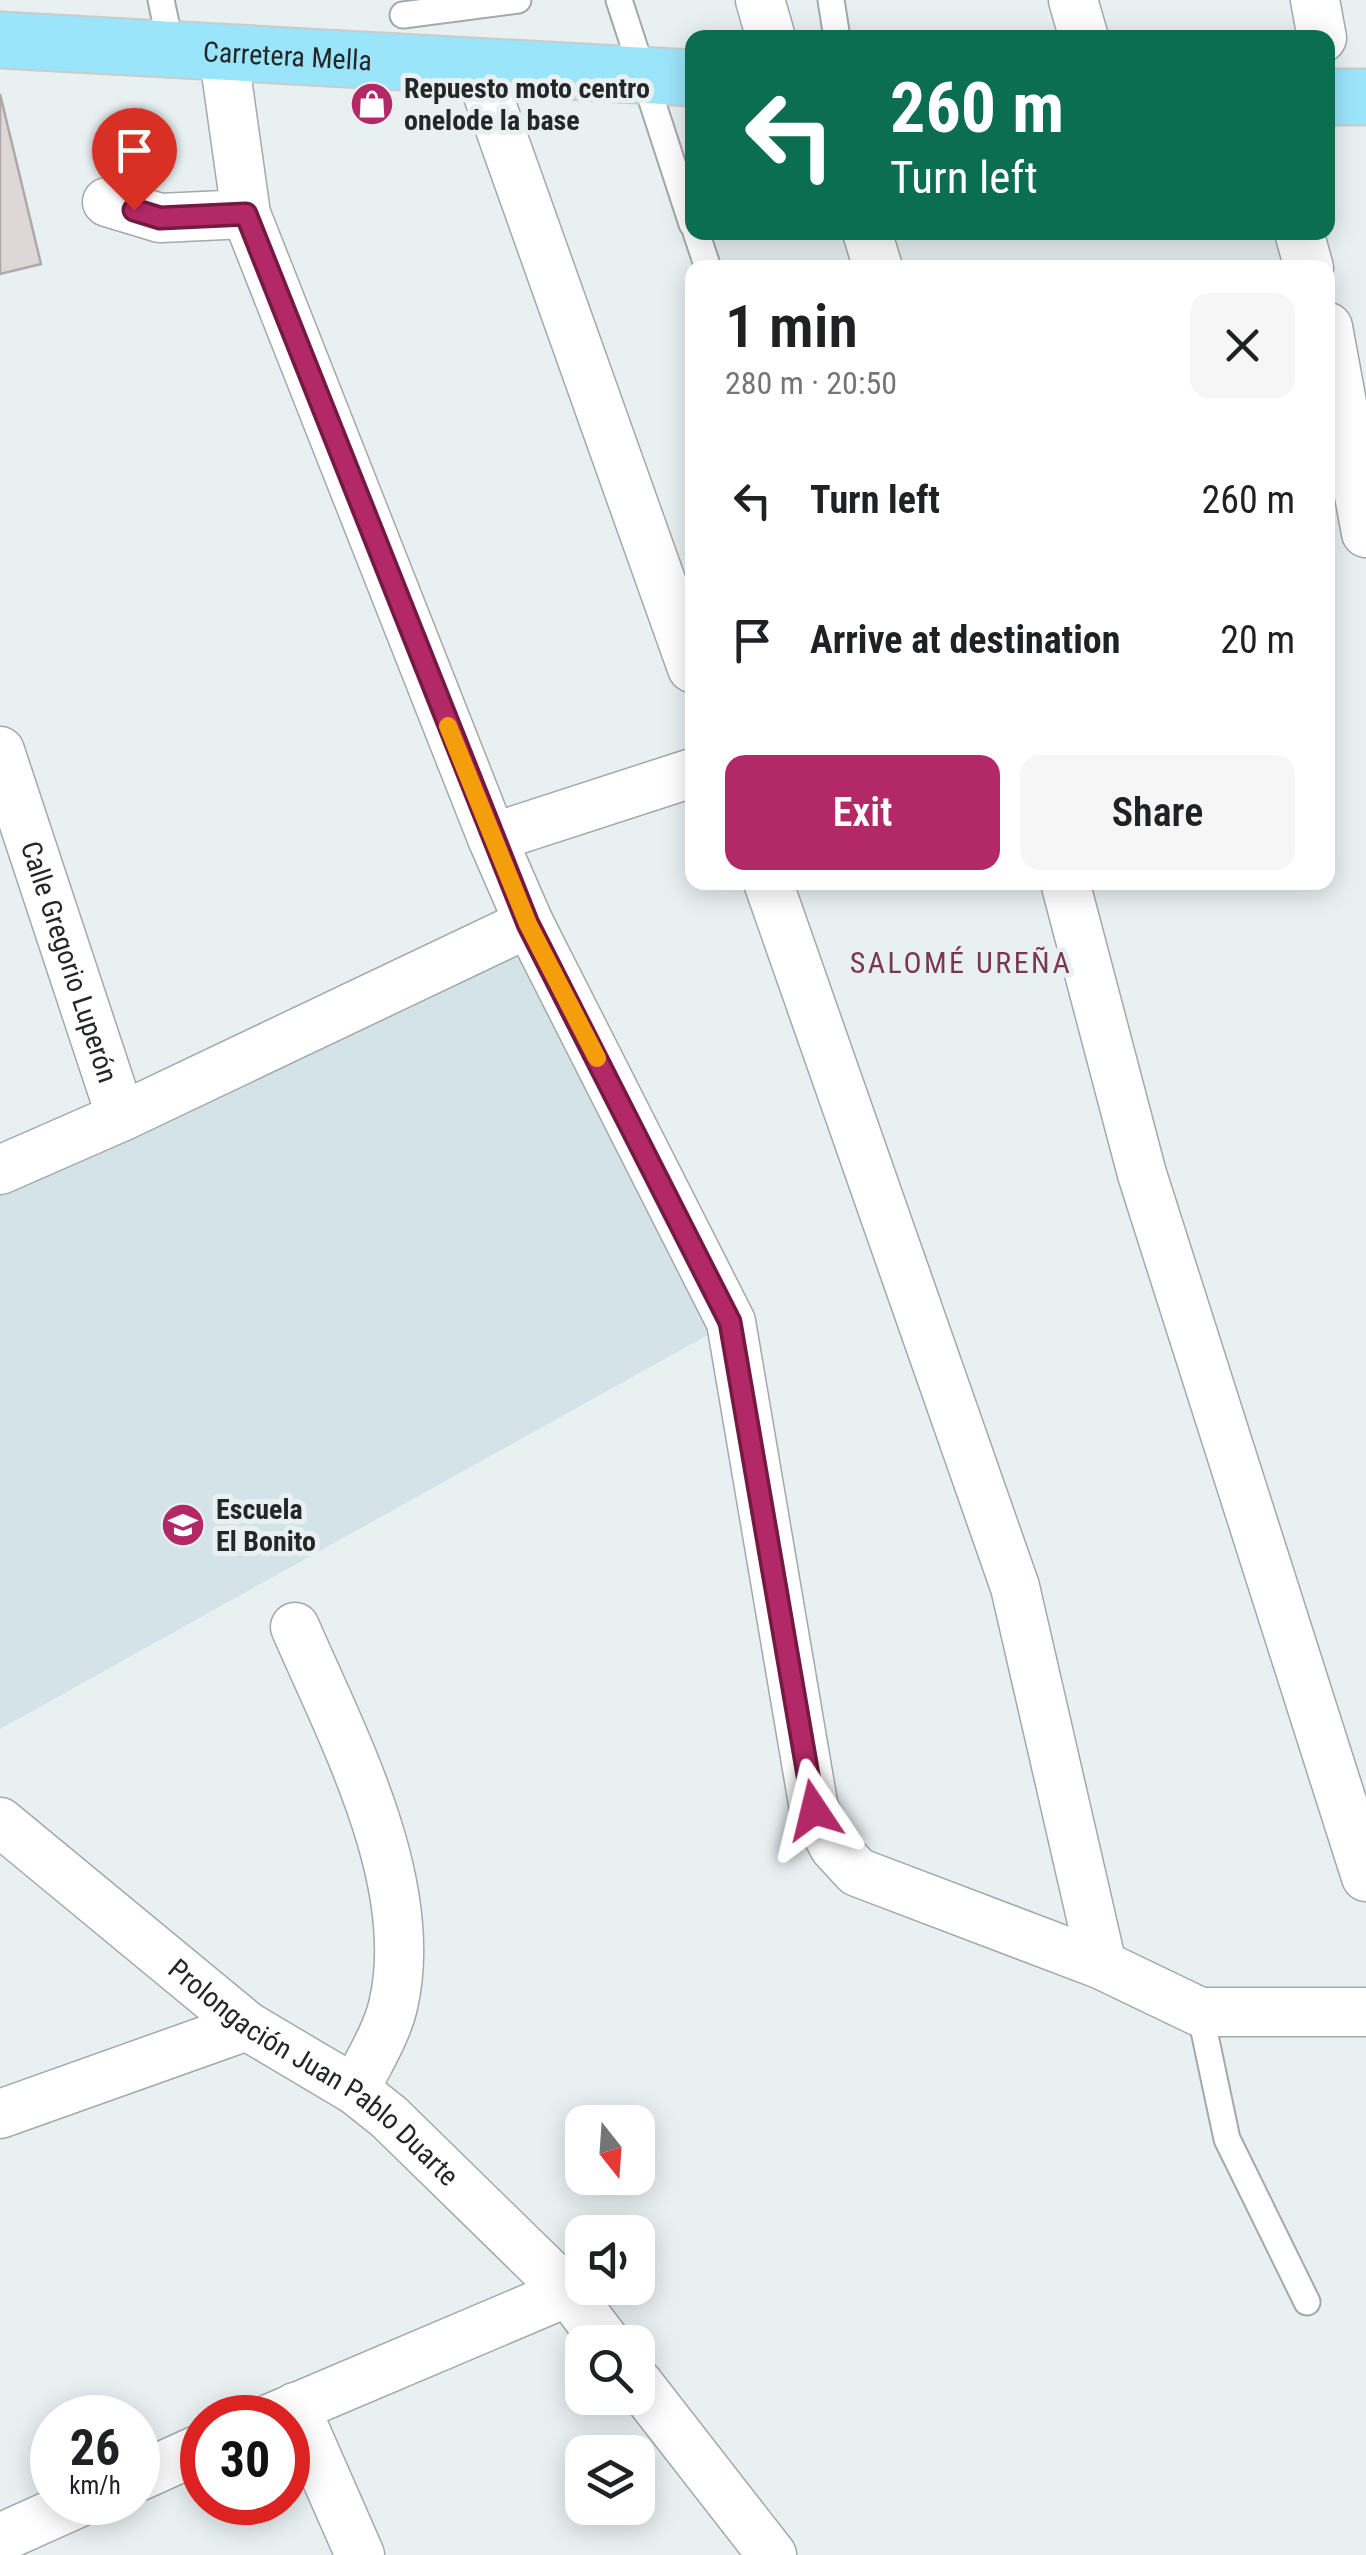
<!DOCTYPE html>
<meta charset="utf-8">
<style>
:root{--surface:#fff;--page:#f6f6f6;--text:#202124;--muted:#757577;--accent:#b32866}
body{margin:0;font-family:"Roboto Condensed",sans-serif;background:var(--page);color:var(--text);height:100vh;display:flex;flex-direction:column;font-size:38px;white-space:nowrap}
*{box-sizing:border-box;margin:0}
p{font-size:32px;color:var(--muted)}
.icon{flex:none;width:55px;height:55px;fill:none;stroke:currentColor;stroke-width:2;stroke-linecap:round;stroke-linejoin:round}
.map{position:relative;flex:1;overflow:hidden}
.drawer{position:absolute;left:685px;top:260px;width:650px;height:630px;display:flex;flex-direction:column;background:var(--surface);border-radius:20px;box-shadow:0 5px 25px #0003}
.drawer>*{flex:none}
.guide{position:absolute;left:685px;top:30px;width:650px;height:210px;border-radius:20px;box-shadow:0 5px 25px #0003;background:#0b6e4f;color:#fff;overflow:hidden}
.needle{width:65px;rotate:163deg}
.controls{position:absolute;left:565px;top:2105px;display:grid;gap:20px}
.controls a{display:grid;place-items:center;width:90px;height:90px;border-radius:20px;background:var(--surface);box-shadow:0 5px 25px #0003;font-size:50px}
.speed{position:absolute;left:30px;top:2395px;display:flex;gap:20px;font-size:50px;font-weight:700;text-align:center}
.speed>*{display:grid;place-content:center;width:130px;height:130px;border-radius:50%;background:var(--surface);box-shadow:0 5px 25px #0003;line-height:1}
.speed small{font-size:25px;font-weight:400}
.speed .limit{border:15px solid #d22;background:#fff;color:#111}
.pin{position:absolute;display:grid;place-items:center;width:85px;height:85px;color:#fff;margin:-102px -42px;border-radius:50% 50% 50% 0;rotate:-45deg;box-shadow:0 0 10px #0007}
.pin .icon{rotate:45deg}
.me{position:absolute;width:110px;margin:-55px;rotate:350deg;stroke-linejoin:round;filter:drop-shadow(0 0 8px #0008)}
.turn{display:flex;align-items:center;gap:35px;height:210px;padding:0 40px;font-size:45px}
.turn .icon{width:130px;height:130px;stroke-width:2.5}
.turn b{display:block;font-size:70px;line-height:85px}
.round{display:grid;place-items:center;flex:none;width:105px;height:105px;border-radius:20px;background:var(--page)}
.overview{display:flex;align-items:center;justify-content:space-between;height:170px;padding:0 40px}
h1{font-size:60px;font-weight:600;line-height:75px}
.button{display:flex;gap:20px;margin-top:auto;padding:20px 40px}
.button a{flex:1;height:115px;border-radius:20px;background:var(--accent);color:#fff;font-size:40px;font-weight:600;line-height:115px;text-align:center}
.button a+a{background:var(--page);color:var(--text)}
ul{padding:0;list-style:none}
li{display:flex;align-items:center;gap:30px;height:140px;padding:0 40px}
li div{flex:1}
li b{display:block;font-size:38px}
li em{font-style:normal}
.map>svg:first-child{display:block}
</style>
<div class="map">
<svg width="1366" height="2555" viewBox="0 0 1366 2555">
<rect width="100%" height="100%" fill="#e9f0f2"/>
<polygon fill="#d4e3e8" points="529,923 731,1322 0,1729 0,1151"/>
<polygon fill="#ddd7d8" stroke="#aea8a9" stroke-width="2.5" points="0,94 41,264 0,274"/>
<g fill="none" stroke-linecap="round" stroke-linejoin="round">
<g stroke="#a3a9ab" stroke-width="29">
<g id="service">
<polyline points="161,0 171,47"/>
<polyline points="619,0 692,224"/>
<polyline points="831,0 837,38"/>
<polyline points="403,15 518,0"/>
<polyline points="696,232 708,268"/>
<polyline points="1200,2012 1227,2139 1307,2302"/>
</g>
</g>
<g stroke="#a3a9ab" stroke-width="51">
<g id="minor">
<polyline points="760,0 771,38"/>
<polyline points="1073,0 1084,38"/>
<polyline points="1315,0 1322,38"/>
<polyline points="223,51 246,214 492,838 529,923 731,1322 814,1809 834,1847 857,1872 1102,1965 1200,2012 1366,2012"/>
<polyline points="479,70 692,668"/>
<polyline points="107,202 160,218 246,214"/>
<polyline points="867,232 878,268"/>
<polyline points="1299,232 1309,268"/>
<polyline points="1328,327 1366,533"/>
<path id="s1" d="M0,751L121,1117"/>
<polyline points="492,838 692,773"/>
<polyline points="768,882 1015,1587 1102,1965"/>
<polyline points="1065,882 1142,1174 1366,1877"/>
<polyline points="0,1170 121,1117 529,923"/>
<path d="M295,1627C343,1738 422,1884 393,2006C386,2035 367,2064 355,2090"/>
<path id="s2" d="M0,1822L247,2026L355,2090L389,2117L568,2292L606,2342"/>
<polyline points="0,2114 247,2026"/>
<polyline points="638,2383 772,2555"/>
<polyline points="295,2407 360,2555"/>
<polyline points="271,2418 568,2292"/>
<polyline points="138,2477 202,2448"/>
<polyline points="0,2538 80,2502"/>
</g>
</g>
<g stroke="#cacbcb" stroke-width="59">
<g id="primary">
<path id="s3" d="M0,40L692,78"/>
<polyline points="1328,97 1366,97"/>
</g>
</g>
<use href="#service" stroke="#fff" stroke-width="25"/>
<use href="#minor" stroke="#fff" stroke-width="48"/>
<use href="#primary" stroke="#9be5fa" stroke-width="55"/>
</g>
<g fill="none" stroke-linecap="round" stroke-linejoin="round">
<g stroke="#741a42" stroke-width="25">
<polyline id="route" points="134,210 160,218 246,214 528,924 730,1322 814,1810"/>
</g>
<use href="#route" stroke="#b32866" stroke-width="18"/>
<polyline stroke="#f59e0b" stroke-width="18" points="448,726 528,924 597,1058"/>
</g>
<defs>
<g id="shop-disc" transform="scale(2.25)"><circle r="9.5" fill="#b32866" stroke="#e9f0f2"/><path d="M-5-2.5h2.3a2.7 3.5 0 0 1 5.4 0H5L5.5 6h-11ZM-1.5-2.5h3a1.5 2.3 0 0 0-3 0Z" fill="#fff"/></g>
<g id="school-disc" transform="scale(2.25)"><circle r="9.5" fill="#b32866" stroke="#e9f0f2"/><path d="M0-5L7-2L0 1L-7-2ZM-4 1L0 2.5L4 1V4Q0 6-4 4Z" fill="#fff"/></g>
</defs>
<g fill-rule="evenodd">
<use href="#shop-disc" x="372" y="104"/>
<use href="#school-disc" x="183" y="1525"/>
</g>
<g text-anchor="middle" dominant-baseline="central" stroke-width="10" stroke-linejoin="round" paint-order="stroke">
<g font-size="28" fill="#242627" stroke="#e9f0f2">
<text stroke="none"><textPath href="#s3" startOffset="288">Carretera Mella</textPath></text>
<text stroke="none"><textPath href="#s1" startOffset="222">Calle Gregorio Luperón</textPath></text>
<text stroke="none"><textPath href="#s2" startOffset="402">Prolongación Juan Pablo Duarte</textPath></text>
</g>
<g font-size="28" font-weight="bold" fill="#242627" stroke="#e9f0f2" text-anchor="start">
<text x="404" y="88">Repuesto moto centro<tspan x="404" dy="32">onelode la base</tspan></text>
<text x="216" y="1509">Escuela<tspan x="216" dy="32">El Bonito</tspan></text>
</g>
<g font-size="30" letter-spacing="2.5" fill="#7c3750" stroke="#e9f0f2">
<text x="961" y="962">SALOMÉ UREÑA</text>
</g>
</g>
</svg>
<div class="controls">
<a><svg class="needle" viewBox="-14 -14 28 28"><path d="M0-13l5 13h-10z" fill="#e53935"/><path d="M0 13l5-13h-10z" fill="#757577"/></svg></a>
<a><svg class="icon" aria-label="sound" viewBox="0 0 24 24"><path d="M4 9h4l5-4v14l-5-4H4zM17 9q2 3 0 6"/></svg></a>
<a><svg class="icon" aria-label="search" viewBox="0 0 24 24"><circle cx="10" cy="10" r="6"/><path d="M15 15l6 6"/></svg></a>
<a><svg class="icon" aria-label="layers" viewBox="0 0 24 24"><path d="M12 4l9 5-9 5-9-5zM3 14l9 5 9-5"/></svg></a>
</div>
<div class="speed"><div>26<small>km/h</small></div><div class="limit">30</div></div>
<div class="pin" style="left:134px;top:210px;background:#d93025"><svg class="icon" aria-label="arrive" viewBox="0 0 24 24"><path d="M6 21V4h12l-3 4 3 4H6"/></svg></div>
<svg class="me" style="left:814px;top:1810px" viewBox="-20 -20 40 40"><path d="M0-17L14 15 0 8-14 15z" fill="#b32866" stroke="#fff" stroke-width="4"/></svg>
<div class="guide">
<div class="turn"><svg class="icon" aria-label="left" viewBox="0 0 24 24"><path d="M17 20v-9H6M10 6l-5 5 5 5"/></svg><div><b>260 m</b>Turn left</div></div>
</div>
<section class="drawer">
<div class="overview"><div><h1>1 min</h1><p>280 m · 20:50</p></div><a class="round"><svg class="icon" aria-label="close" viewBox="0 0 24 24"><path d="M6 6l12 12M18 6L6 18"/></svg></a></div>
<ul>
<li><svg class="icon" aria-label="left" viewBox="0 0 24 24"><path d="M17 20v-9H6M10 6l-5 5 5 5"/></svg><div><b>Turn left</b></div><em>260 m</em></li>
<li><svg class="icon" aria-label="arrive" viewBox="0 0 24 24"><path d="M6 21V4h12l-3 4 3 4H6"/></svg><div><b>Arrive at destination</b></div><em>20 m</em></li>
</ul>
<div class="button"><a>Exit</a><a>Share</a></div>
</section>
</div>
